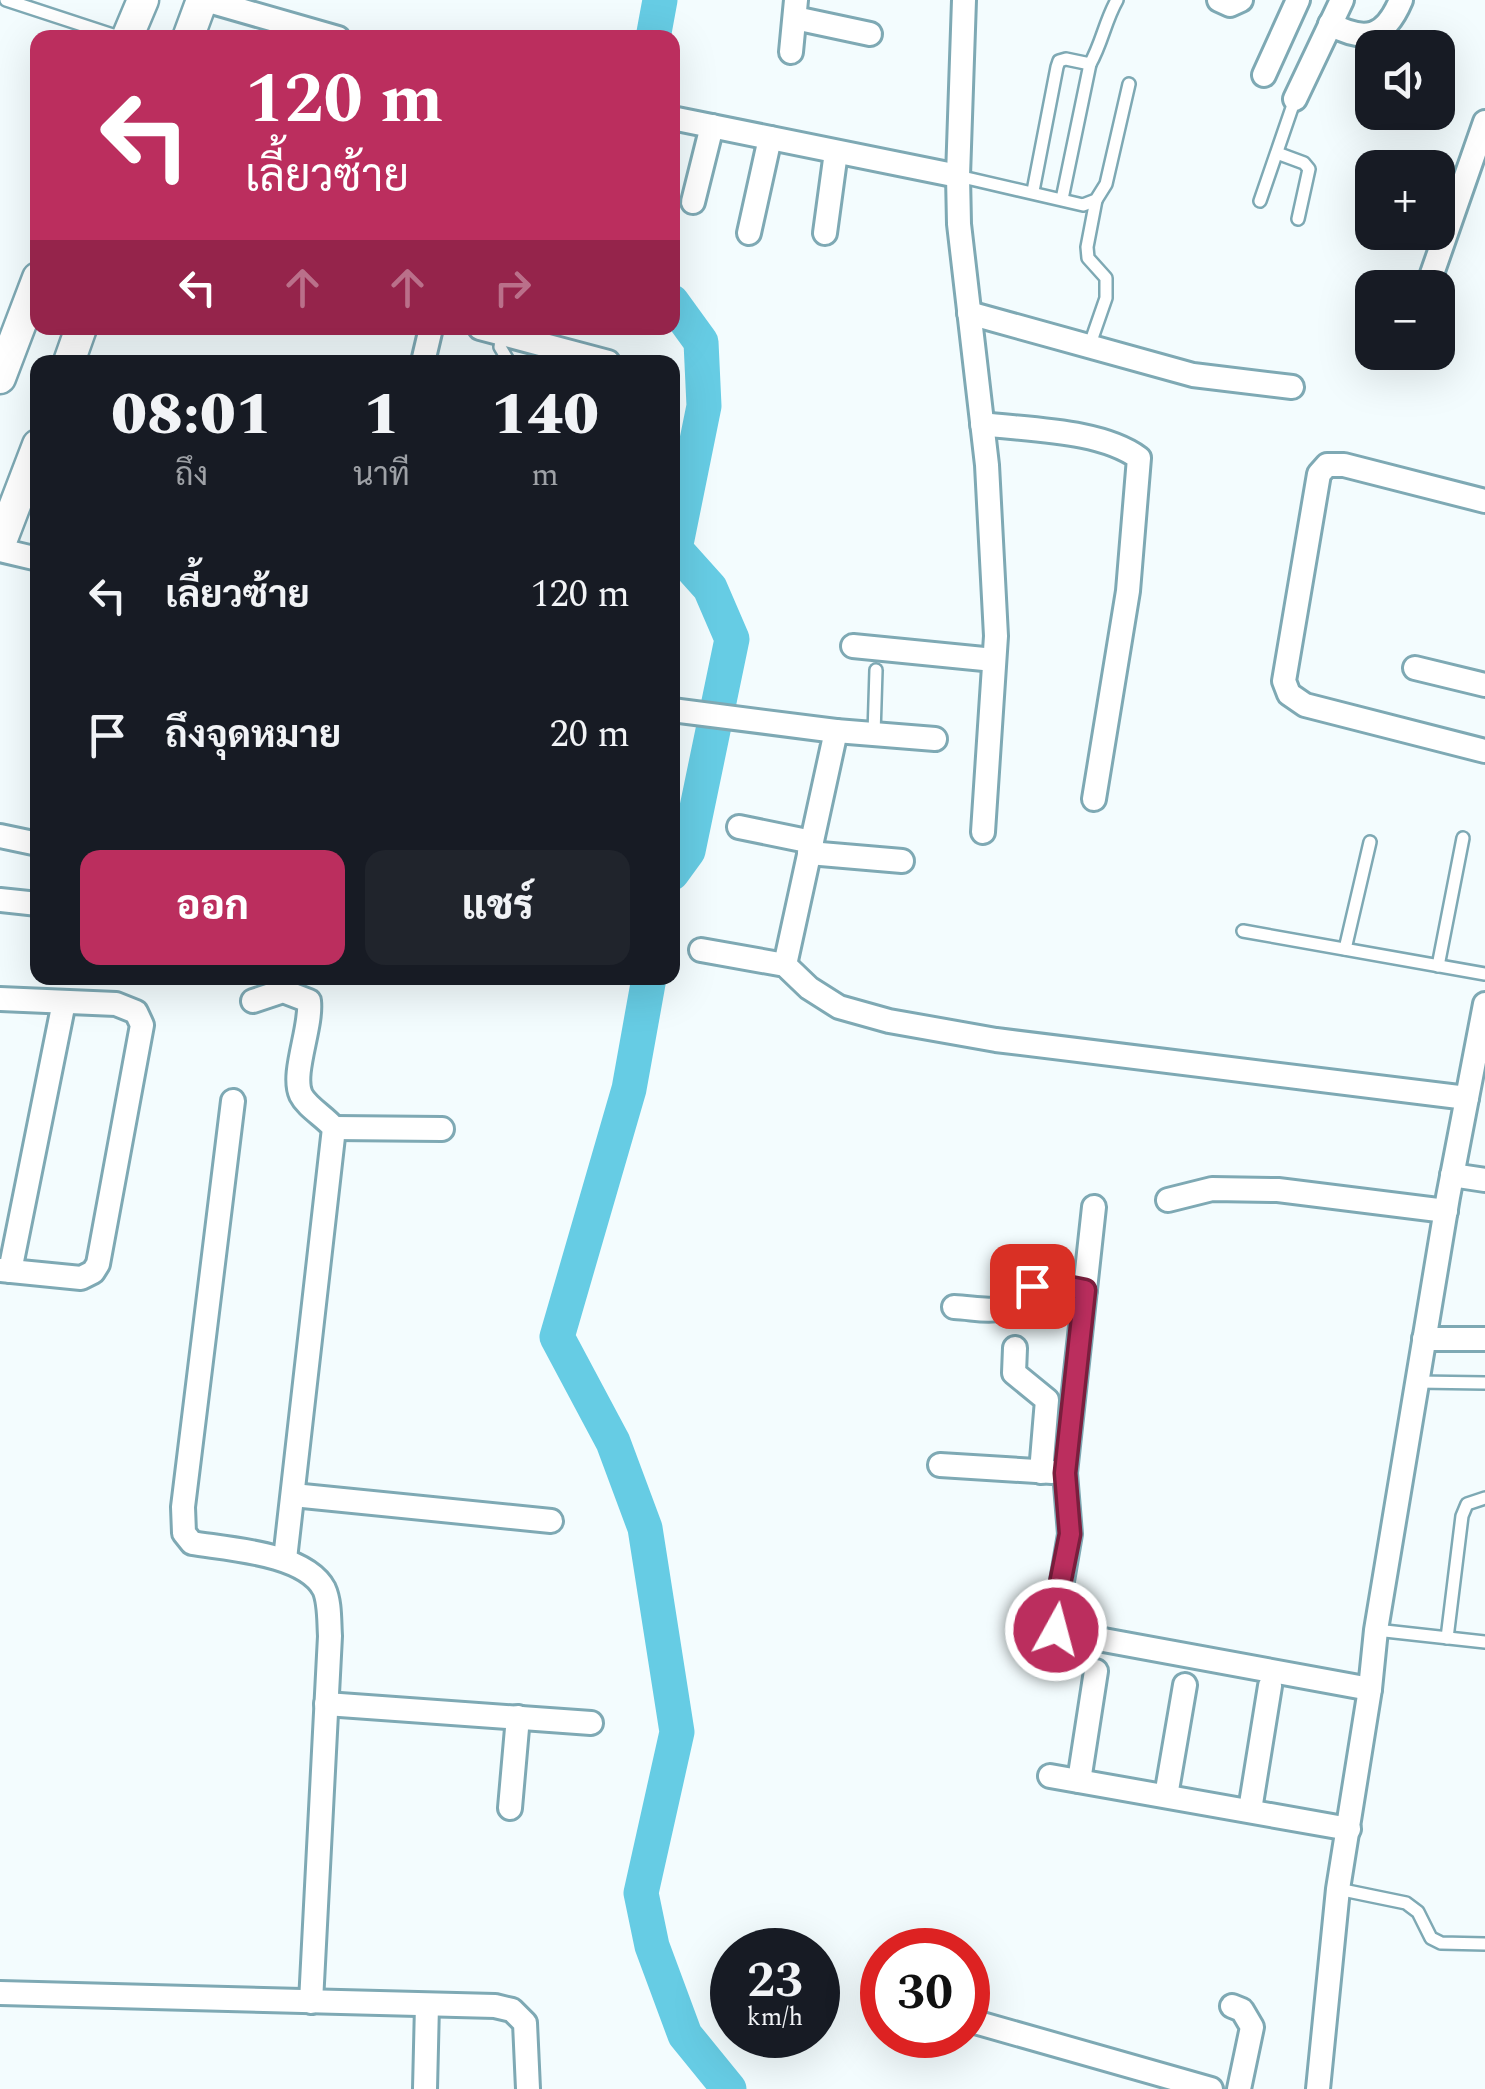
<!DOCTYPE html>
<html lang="th">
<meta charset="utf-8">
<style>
:root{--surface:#171b24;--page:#20242c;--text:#f1f3f6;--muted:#9ea1a6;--accent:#bb2e5e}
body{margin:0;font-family:Spectral,Sarabun,serif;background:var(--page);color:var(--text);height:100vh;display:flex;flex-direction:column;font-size:38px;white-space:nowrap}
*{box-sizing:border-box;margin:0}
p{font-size:32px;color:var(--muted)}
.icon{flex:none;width:55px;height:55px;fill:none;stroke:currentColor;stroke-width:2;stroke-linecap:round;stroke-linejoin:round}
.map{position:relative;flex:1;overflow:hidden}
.details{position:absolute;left:30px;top:355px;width:650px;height:630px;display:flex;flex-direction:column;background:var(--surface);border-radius:20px;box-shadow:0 10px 40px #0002}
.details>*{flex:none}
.top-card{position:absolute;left:30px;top:30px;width:650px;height:305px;border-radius:20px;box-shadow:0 10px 40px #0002;background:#bb2e5e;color:#fff;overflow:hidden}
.fabs{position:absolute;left:1355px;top:30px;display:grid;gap:20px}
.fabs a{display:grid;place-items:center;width:100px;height:100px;border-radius:20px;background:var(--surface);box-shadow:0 10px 40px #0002;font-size:50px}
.speed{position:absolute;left:710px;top:1928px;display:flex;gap:20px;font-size:50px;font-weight:700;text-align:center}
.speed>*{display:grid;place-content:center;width:130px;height:130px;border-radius:50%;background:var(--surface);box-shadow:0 10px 40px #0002;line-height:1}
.speed small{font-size:25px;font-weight:400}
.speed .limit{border:15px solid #d22;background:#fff;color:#111}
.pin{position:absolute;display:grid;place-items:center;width:85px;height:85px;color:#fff;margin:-42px;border-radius:20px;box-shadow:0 5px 15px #0006}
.me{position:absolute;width:110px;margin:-55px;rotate:7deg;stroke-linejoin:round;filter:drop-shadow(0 0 8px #0008)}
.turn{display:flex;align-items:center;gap:35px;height:210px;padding:0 50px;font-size:45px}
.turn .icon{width:130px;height:130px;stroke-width:2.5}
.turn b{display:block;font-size:70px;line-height:85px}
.lanes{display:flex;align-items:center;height:95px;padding:0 50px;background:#0003;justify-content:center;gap:50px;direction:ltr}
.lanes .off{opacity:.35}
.eta{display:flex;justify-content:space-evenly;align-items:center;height:170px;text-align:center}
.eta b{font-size:60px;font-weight:800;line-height:70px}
.cta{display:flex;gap:20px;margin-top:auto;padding:20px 50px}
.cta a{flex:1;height:115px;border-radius:20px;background:var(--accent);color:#fff;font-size:40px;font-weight:800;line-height:115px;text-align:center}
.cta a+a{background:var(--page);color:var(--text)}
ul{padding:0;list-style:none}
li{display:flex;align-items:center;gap:30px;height:140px;padding:0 50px}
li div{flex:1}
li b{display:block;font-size:38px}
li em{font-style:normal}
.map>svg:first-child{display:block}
</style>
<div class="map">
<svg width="1485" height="2089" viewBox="0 0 1485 2089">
<rect width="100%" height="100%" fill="#f3fcfe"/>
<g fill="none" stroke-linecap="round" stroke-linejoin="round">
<g stroke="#66cce4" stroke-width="35">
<polyline points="653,38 660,0"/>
<polyline points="672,302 701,342 704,406 675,549 710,588 732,639 688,851 672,873"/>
<polyline points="649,978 629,1089 557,1337 613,1442 645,1528 677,1732 641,1893 652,1946 685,2035 729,2089"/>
</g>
<g stroke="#7ea9b4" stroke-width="16">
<g id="lane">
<polyline points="6,0 122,38"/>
<polyline points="1277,153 1304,163 1309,169 1298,219"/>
<polyline points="958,176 1083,205 1096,200 1106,184 1129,84"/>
<path d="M1033,191L1057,67L1059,61L1066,59L1090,64C1102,43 1105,21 1117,0"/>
<polyline points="1062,199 1090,64"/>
<polyline points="1260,201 1295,99"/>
<polyline points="502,334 500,347 509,362"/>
<polyline points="1089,347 1106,298 1106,278 1088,258 1087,247 1096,200"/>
<polyline points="874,734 876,670"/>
<polyline points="1243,931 1485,974"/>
<polyline points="1345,949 1370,842"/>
<polyline points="1438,966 1463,838"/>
<polyline points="1417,1382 1485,1383"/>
<polyline points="1376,1630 1485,1642"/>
<polyline points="1447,1638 1462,1516 1467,1504 1485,1498"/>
<polyline points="1338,1889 1406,1903 1418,1912 1431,1938 1441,1943 1485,1944"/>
</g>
</g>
<g stroke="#7ea9b4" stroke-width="28">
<g id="street">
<polyline points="205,0 338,38"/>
<polyline points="964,0 958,176 959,224 987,465 996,636 983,832"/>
<polyline points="1219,0 1230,5 1241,0"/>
<polyline points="795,18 870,34"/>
<path d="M1330,24C1366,43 1385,38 1401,0"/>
<polyline points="791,52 796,0"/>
<polyline points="1264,75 1298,0"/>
<polyline points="1295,99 1342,0"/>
<polyline points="672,118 958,176"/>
<polyline points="693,202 712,126"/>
<polyline points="749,233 770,138"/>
<polyline points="825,233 836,152"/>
<polyline points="1427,288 1485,122"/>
<polyline points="969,313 1193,375 1292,387"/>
<polyline points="480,328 608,362"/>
<polyline points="423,362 431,328"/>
<path d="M982,424C1030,430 1101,430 1139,458L1128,591L1094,799"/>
<polyline points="1485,501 1344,465 1327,465 1319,474 1284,681 1289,694 1305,705 1485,751"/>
<polyline points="0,550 38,559"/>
<polyline points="853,646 994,660"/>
<polyline points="1415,668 1485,685"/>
<polyline points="672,710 836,731 785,965"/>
<polyline points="836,731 935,739"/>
<polyline points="739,827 812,842"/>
<polyline points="0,836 38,844"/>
<polyline points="809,853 902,861"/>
<polyline points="0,900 38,904"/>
<polyline points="701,950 785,965 809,988 839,1007 889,1021 996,1040 1467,1098"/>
<polyline points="0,999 116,1004 136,1012 142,1025 98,1264 93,1272 81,1278 0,1270"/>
<path d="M253,1001L283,991L309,1001C312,1027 291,1074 301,1095C307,1107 325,1117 334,1128L285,1559"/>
<path d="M233,1101L183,1507L184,1533L192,1543C228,1549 305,1553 324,1589C330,1602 329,1621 330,1636L311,2002"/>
<polyline points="334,1128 442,1129"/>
<polyline points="1452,1175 1485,1180"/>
<polyline points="1168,1200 1212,1189 1278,1190 1446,1211"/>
<polyline points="1094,1207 1065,1473 1070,1534 1054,1628 1060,1632 1370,1689"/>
<polyline points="10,1271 64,1002"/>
<path d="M954,1307C982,1308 1006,1319 1022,1290L1050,1283L1085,1290"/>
<polyline points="1424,1339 1485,1339"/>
<polyline points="1015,1348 1014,1373 1047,1400 1041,1472"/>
<polyline points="940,1465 1052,1472"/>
<polyline points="293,1495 551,1521"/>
<polyline points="326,1704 591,1723"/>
<polyline points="1050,1776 1349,1829"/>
<polyline points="1079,1781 1096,1671"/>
<polyline points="1166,1796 1185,1685"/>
<polyline points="510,1808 518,1717"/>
<polyline points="1250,1810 1270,1686"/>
<polyline points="0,1993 495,2006 512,2010 525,2023 528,2089"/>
<polyline points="1232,2006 1242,2010 1252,2027 1239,2089"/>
<polyline points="968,2020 1211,2089"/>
<polyline points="425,2089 427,2005"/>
<polyline points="1318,2089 1338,1889 1370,1689 1376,1630 1448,1197 1485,1004"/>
</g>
</g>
<g stroke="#7ea9b4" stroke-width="35">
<g id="secondary">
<polyline points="127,38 143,0"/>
<polyline points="188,38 202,0"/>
<polyline points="69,362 81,328"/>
<polyline points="0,378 38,278"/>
<polyline points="0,544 38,445"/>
</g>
</g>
<use href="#lane" stroke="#fff" stroke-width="11"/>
<use href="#street" stroke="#fff" stroke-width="22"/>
<use href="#secondary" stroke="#fff" stroke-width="30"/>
</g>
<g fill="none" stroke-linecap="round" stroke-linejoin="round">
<g stroke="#7a1e3d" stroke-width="25">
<polyline id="route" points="1032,1286 1050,1283 1085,1290 1065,1473 1070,1534 1052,1624 1056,1630"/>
</g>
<use href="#route" stroke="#bb2e5e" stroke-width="18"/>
</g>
</svg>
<div class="fabs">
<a><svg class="icon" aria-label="sound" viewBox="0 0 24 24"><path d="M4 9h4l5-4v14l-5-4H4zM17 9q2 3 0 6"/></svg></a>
<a>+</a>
<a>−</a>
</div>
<div class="speed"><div>23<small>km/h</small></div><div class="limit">30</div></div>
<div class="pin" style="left:1032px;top:1286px;background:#d93025"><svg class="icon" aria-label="arrive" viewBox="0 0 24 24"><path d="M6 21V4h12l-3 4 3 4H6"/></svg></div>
<svg class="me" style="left:1056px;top:1630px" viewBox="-20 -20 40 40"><circle r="17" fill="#bb2e5e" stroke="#fff" stroke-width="3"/><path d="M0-11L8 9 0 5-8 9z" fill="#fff"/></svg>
<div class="top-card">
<div class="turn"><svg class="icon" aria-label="left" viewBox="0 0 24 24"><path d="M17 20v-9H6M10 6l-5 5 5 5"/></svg><div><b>120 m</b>เลี้ยวซ้าย</div></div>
<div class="lanes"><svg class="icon" aria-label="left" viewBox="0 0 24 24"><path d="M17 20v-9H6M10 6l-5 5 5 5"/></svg><svg class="icon off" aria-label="ahead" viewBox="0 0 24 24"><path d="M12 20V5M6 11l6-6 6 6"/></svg><svg class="icon off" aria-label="ahead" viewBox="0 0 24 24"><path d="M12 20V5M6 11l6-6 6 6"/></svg><svg class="icon off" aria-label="right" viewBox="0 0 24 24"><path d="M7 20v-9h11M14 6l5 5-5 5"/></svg></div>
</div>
<section class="details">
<div class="eta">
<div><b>08:01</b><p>ถึง</p></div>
<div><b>1</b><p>นาที</p></div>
<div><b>140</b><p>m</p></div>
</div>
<ul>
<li><svg class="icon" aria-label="left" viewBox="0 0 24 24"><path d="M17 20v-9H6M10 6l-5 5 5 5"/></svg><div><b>เลี้ยวซ้าย</b></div><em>120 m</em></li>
<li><svg class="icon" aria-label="arrive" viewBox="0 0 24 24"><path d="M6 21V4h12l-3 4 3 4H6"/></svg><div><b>ถึงจุดหมาย</b></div><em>20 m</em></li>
</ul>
<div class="cta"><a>ออก</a><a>แชร์</a></div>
</section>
</div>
